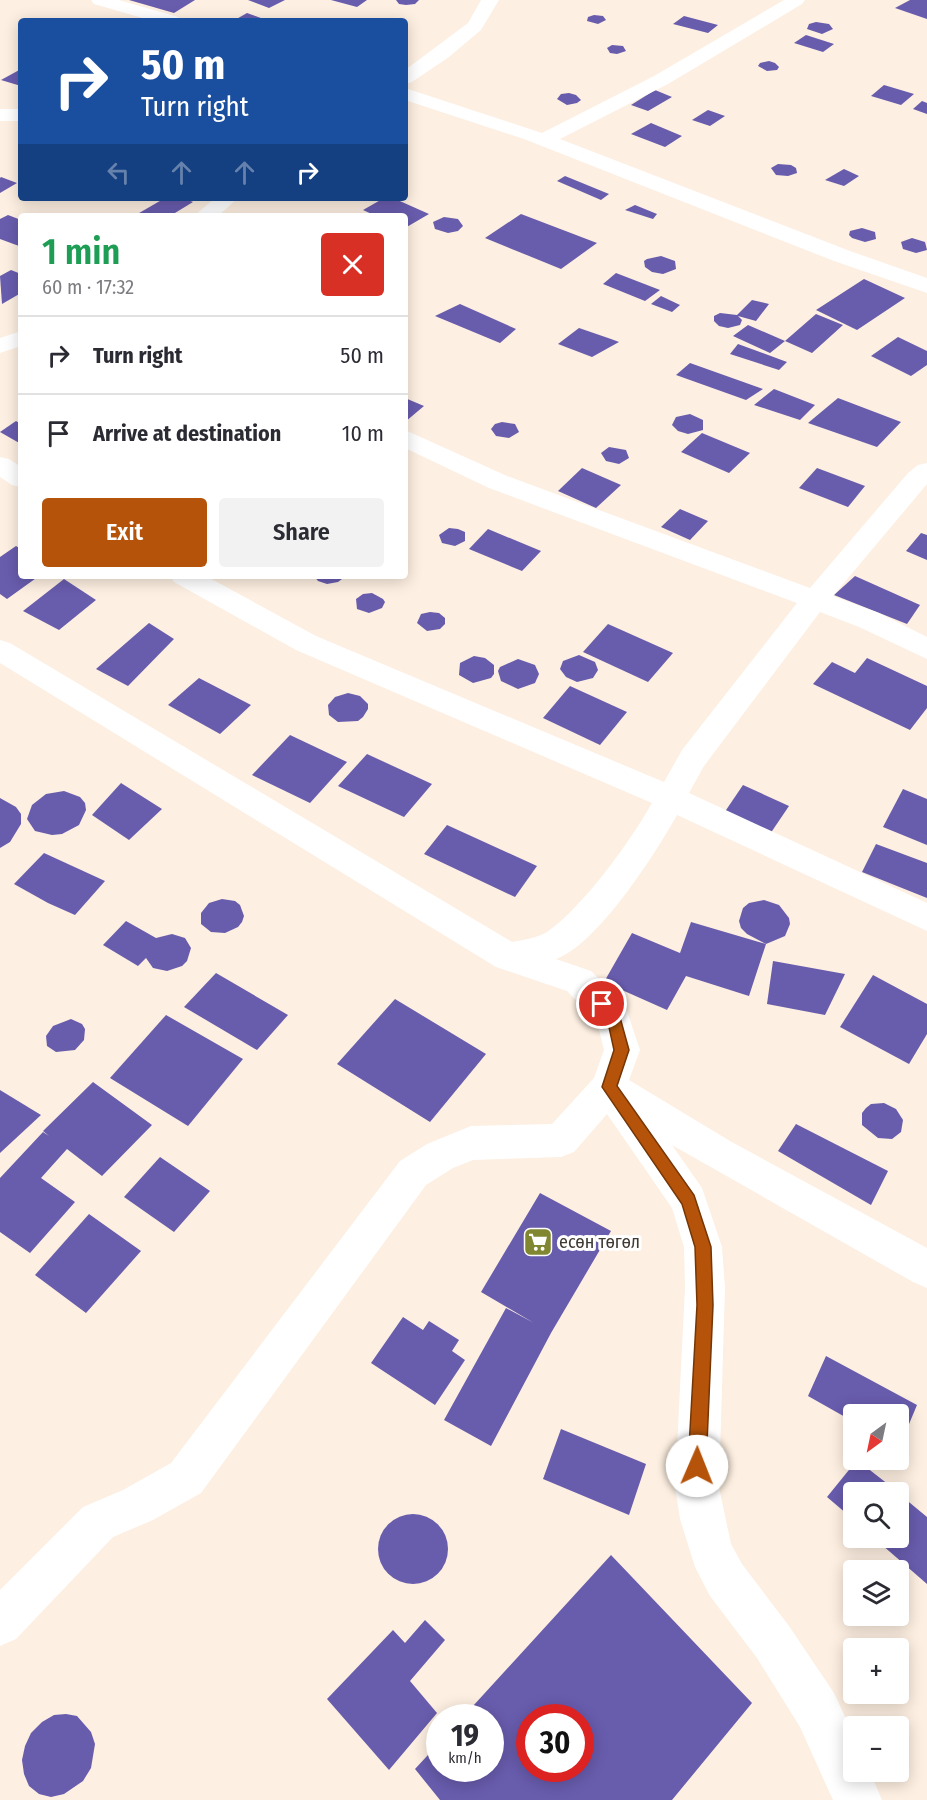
<!DOCTYPE html>
<meta charset="utf-8">
<style>
:root{--surface:#fff;--page:#f2f2f3;--text:#2b2b33;--muted:#7c7c81;--line:#e1e1e2;--accent:#b45309}
body{margin:0;font-family:"Fira Sans Condensed",sans-serif;background:var(--page);color:var(--text);height:100vh;display:flex;flex-direction:column;font-size:22px;white-space:nowrap}
*{box-sizing:border-box;margin:0}
p{font-size:20px;color:var(--muted)}
.icon{flex:none;width:33px;height:33px;fill:none;stroke:currentColor;stroke-width:2;stroke-linecap:round;stroke-linejoin:round}
.map{position:relative;flex:1;overflow:hidden}
.panel{position:absolute;left:18px;top:213px;width:390px;height:366px;display:flex;flex-direction:column;background:var(--surface);border-radius:6px;box-shadow:0 3px 15px #0003}
.panel>*{flex:none}
.top-card{position:absolute;left:18px;top:18px;width:390px;height:183px;border-radius:6px;box-shadow:0 3px 15px #0003;background:#1a4fa0;color:#fff;overflow:hidden}
.needle{width:39px;rotate:213deg}
.buttons{position:absolute;left:843px;top:1404px;display:grid;gap:12px}
.buttons a{display:grid;place-items:center;width:66px;height:66px;border-radius:6px;background:var(--surface);box-shadow:0 3px 15px #0003;font-size:30px}
.speed{position:absolute;left:426px;top:1704px;display:flex;gap:12px;font-size:30px;font-weight:700;text-align:center}
.speed>*{display:grid;place-content:center;width:78px;height:78px;border-radius:50%;background:var(--surface);box-shadow:0 3px 15px #0003;line-height:1}
.speed small{font-size:15px;font-weight:400}
.speed .limit{border:9px solid #d22;background:#fff;color:#111}
.pin{position:absolute;display:grid;place-items:center;width:51px;height:51px;color:#fff;margin:-26px;border:3px solid #fff;border-radius:50%;box-shadow:0 2px 6px #0007}
.me{position:absolute;width:66px;margin:-33px;rotate:1deg;stroke-linejoin:round;filter:drop-shadow(0 0 4px #0008)}
.turn{display:flex;align-items:center;gap:21px;height:126px;padding:0 24px;font-size:27px}
.turn .icon{width:78px;height:78px;stroke-width:2.5}
.turn b{display:block;font-size:42px;line-height:51px}
.lanes{display:flex;align-items:center;height:57px;padding:0 24px;background:#0003;justify-content:center;gap:30px;direction:ltr}
.lanes .off{opacity:.35}
.round{display:grid;place-items:center;flex:none;width:63px;height:63px;border-radius:6px;background:var(--page)}
.overview{display:flex;align-items:center;justify-content:space-between;height:102px;padding:0 24px}
h1{font-size:36px;font-weight:600;line-height:45px;color:#1e9e55}
.action{display:flex;gap:12px;margin-top:auto;padding:12px 24px}
.action a{flex:1;height:69px;border-radius:6px;background:var(--accent);color:#fff;font-size:24px;font-weight:600;line-height:69px;text-align:center}
.action a+a{background:var(--page);color:var(--text)}
ul{padding:0;list-style:none}
li{display:flex;align-items:center;gap:18px;height:78px;padding:0 24px;border-top:2px solid var(--line)}
li div{flex:1}
li b{display:block;font-size:22px}
li em{font-style:normal}
.map>svg:first-child{display:block}
</style>
<div class="map">
<svg width="927" height="1800" viewBox="0 0 927 1800">
<rect width="100%" height="100%" fill="#fdefe1"/>
<g fill="#685cad" fill-rule="evenodd">
<polygon points="129,0 195,0 174,13"/>
<polygon points="248,0 285,0 269,8"/>
<polygon points="331,0 367,0 357,7"/>
<polygon points="396,0 419,0 415,4 406,5 399,4"/>
<polygon points="910,0 927,0 927,19 895,8"/>
<polygon points="247,13 269,21 233,21"/>
<polygon points="594,15 603,16 606,20 598,24 587,21 588,17"/>
<polygon points="684,16 718,25 708,33 673,24"/>
<polygon points="816,22 829,24 833,29 822,34 807,29 809,24"/>
<polygon points="806,35 834,44 823,52 794,43"/>
<polygon points="612,45 623,46 626,51 617,54 610,53 607,48"/>
<polygon points="769,61 775,63 779,67 777,70 767,71 758,66 760,63"/>
<polygon points="21,69 21,86 1,80"/>
<polygon points="884,85 914,94 901,105 871,96"/>
<polygon points="655,90 672,97 648,111 631,105"/>
<polygon points="569,93 576,95 581,100 577,103 567,105 557,99 561,94"/>
<polygon points="922,101 927,103 927,114 913,109"/>
<polygon points="708,110 725,116 710,126 692,120"/>
<polygon points="651,123 682,136 665,147 631,134"/>
<polygon points="778,164 791,165 796,168 797,173 788,176 776,175 771,168"/>
<polygon points="844,169 859,176 844,186 825,180"/>
<polygon points="565,176 609,194 601,200 557,181"/>
<polygon points="0,178 1,177 17,183 0,193"/>
<polygon points="165,198 183,198 193,202 170,216 134,216"/>
<polygon points="384,198 393,198 429,214 405,228 405,216 376,216 363,210"/>
<polygon points="635,205 657,214 653,219 625,210"/>
<polygon points="521,214 597,243 561,269 485,238"/>
<polygon points="8,215 21,220 21,245 19,246 0,239 0,219"/>
<polygon points="444,217 458,219 463,226 458,231 448,233 435,229 433,222"/>
<polygon points="862,228 875,232 876,239 865,242 852,238 849,235 850,231"/>
<polygon points="912,238 925,242 927,250 916,253 903,249 901,242"/>
<polygon points="661,256 675,261 676,269 663,274 652,272 645,267 644,261 647,259"/>
<polygon points="11,270 21,274 21,293 2,304 0,276"/>
<polygon points="616,273 660,290 645,301 603,284"/>
<polygon points="864,279 905,298 857,330 816,310"/>
<polygon points="661,296 680,305 672,312 651,304"/>
<polygon points="752,300 769,304 756,321 738,316 742,320 740,325 728,328 719,326 714,321 714,316 720,313 737,315"/>
<polygon points="460,304 516,329 500,343 435,316"/>
<polygon points="816,314 843,325 812,353 785,341 770,353 733,336 748,325 785,341"/>
<polygon points="579,328 611,339 619,342 592,357 558,344"/>
<polygon points="898,337 927,351 927,365 911,376 871,356"/>
<polygon points="738,344 787,362 779,370 730,354"/>
<polygon points="690,363 763,389 746,400 676,375"/>
<polygon points="774,389 815,405 800,420 754,405"/>
<polygon points="405,398 424,406 405,422"/>
<polygon points="838,398 901,422 877,447 808,423"/>
<polygon points="690,414 703,420 703,430 688,434 678,431 672,425 676,417"/>
<polygon points="16,421 21,424 21,444 0,432"/>
<polygon points="502,422 515,424 519,432 509,438 496,436 491,429 495,424"/>
<polygon points="702,433 750,453 729,473 681,452"/>
<polygon points="609,447 626,450 629,458 619,464 606,461 601,453"/>
<polygon points="582,468 621,485 596,508 558,491"/>
<polygon points="817,468 865,486 848,507 799,488"/>
<polygon points="680,509 708,521 690,540 661,527"/>
<polygon points="449,528 458,529 465,532 465,541 455,546 442,543 439,535"/>
<polygon points="488,529 541,551 522,571 469,549"/>
<polygon points="921,533 927,535 927,560 906,551"/>
<polygon points="16,546 21,549 21,576 39,576 7,599 0,594 0,557"/>
<polygon points="314,576 346,576 338,582 327,584 318,581"/>
<polygon points="855,576 920,605 907,624 834,595"/>
<polygon points="64,579 96,600 59,630 23,611"/>
<polygon points="372,593 383,599 385,602 382,608 369,613 357,609 356,599 363,594"/>
<polygon points="430,612 439,613 445,618 445,624 440,629 427,631 417,623 421,614"/>
<polygon points="149,623 174,639 128,686 96,669"/>
<polygon points="608,624 673,653 648,682 583,652"/>
<polygon points="579,655 595,662 598,670 593,678 577,682 566,677 560,669 563,661"/>
<polygon points="474,656 485,658 494,665 494,674 491,678 473,683 459,675 460,663"/>
<polygon points="867,658 927,686 927,708 910,730 813,684 832,662 855,673"/>
<polygon points="518,659 535,665 539,674 535,683 518,689 501,681 498,671 500,667"/>
<polygon points="199,678 251,705 220,734 168,705"/>
<polygon points="570,686 627,712 600,745 543,718"/>
<polygon points="348,693 360,696 368,704 368,709 363,717 358,721 338,722 329,715 328,705 335,697"/>
<polygon points="290,735 347,762 310,803 252,775"/>
<polygon points="367,754 432,784 404,817 338,786"/>
<polygon points="121,783 162,809 129,840 92,815"/>
<polygon points="743,785 789,806 768,837 722,816"/>
<polygon points="903,789 927,799 927,845 883,827"/>
<polygon points="64,791 80,797 85,803 86,810 79,825 62,834 52,835 35,831 27,819 32,805 46,794"/>
<polygon points="0,798 16,807 21,814 21,824 10,842 0,848"/>
<polygon points="447,825 537,866 515,897 424,854"/>
<polygon points="876,844 927,863 927,898 862,872"/>
<polygon points="44,853 105,881 75,915 48,903 14,884"/>
<polygon points="222,899 235,901 240,905 244,916 242,922 238,927 225,933 211,932 201,924 201,913 209,903"/>
<polygon points="764,900 779,905 789,918 790,924 785,936 766,944 747,934 741,928 739,921 743,908 749,903"/>
<polygon points="126,921 156,938 172,934 185,938 191,948 187,961 182,966 167,971 153,968 146,958 138,966 103,945"/>
<polygon points="691,922 766,944 749,996 686,976 667,1010 604,982 632,933 680,953"/>
<polygon points="773,961 845,974 825,1015 767,1004"/>
<polygon points="216,973 288,1015 257,1050 184,1007"/>
<polygon points="873,975 927,1004 927,1034 909,1064 840,1027"/>
<polygon points="395,999 486,1054 430,1122 337,1064"/>
<polygon points="166,1015 243,1059 188,1126 110,1078"/>
<polygon points="71,1019 82,1024 85,1029 84,1040 75,1050 56,1052 47,1046 46,1036 53,1026"/>
<polygon points="93,1082 152,1125 102,1176 67,1149 41,1178 75,1202 30,1253 0,1232 0,1178 43,1132 49,1136 43,1131"/>
<polygon points="0,1090 41,1115 0,1153"/>
<polygon points="884,1103 896,1109 903,1120 901,1132 892,1139 878,1138 862,1125 862,1113 866,1108 871,1104"/>
<polygon points="796,1124 888,1171 871,1205 778,1151"/>
<polygon points="160,1157 210,1191 174,1232 124,1197"/>
<polygon points="540,1193 611,1231 551,1333 491,1446 444,1420 506,1308 534,1323 481,1292"/>
<polygon points="89,1214 141,1251 86,1313 35,1275"/>
<polygon points="403,1317 423,1330 429,1321 459,1340 452,1351 465,1360 435,1405 371,1363"/>
<polygon points="826,1356 917,1405 899,1448 898,1414 854,1414 854,1422 808,1396"/>
<polygon points="561,1429 646,1464 629,1515 543,1479"/>
<polygon points="857,1460 898,1492 854,1492 854,1520 827,1497"/>
<polygon points="898,1493 927,1517 927,1584 874,1538 898,1538"/>
<circle cx="413" cy="1549" r="35"/>
<path d="M611,1555L752,1703L672,1800H440L415,1769L440,1742V1768H490V1718H462ZM530,1718H580V1768H530Z"/>
<polygon points="425,1620 445,1640 410,1681 437,1713 389,1770 327,1699 393,1630 405,1643"/>
<polygon points="66,1714 77,1716 91,1732 95,1744 91,1768 83,1781 64,1794 51,1797 39,1794 29,1786 24,1774 22,1760 25,1746 31,1733 42,1722 54,1715"/>
</g>
<g fill="none" stroke-linecap="round" stroke-linejoin="round">
<g fill="#fff" fill-rule="evenodd">
<polygon points="91,0 119,0 178,17 181,21 153,21 94,4"/>
<polygon points="481,0 499,0 481,30 449,57 412,82 405,84 405,70 468,23"/>
<polygon points="784,0 805,0 802,4 668,84 560,139 850,251 927,278 927,293 834,261 524,139 405,100 405,88 542,133 654,76"/>
<rect x="0" y="109" width="21" height="12"/>
<polygon points="215,198 238,198 218,216 194,216"/>
<polygon points="21,331 21,346 0,353 0,338"/>
<path d="M405,430L507,476L810,588L908,473L918,465L927,463V484L833,596L879,613L927,637V659L859,627L820,612L704,766L689,793L927,903V931L677,815C656,853 597,945 556,959L591,971L625,1005L640,1050L629,1080L730,1141L927,1248V1288L913,1282L672,1145L702,1188L722,1247L725,1287L719,1487L731,1544L742,1564L789,1626L834,1693L854,1736V1772H870L882,1800H833L800,1727L757,1658L710,1596L695,1567L680,1519L675,1487L685,1287L684,1247L672,1208L607,1114L574,1152L561,1157L473,1160L453,1168L426,1185L201,1493L153,1520L113,1537L16,1639L0,1646V1590L83,1507L123,1490L171,1463L400,1161L427,1144L471,1126L552,1124L594,1078L604,1050L597,1022L567,991L496,967L0,663V640L10,643L512,942C522,940 538,938 547,932C583,907 630,842 652,803L296,650L174,582L170,576H206L316,636L664,782L682,750L797,603L489,488L405,448Z"/>
<polygon points="0,457 9,459 21,467 21,487 12,485 0,477"/>
</g>
</g>
<polygon fill="#b45309" stroke="#753606" stroke-width="1.5" points="602,998 618,1010 629,1050 617,1086 694,1195 711,1247 713,1305 706,1466 703,1472 697,1475 691,1472 688,1466 697,1305 695,1247 682,1204 602,1087 614,1050 607,1018 595,1004 597,999"/>
<defs>
<g id="supermarket-square" transform="scale(1.5)"><rect x="-9" y="-9" width="18" height="18" rx="4" fill="#818631" stroke="#fff"/><path d="M-6-5.5h2.5l.6 2H6L4.5 2H-2.5L-4.4-4H-6ZM-1.5 3.2a1.3 1.3 0 1 0 .1 0ZM3 3.2a1.3 1.3 0 1 0 .1 0Z" fill="#fff"/></g>
</defs>
<g fill-rule="evenodd">
<use href="#supermarket-square" x="538" y="1242"/>
</g>
<g text-anchor="middle" dominant-baseline="central" stroke-width="6" stroke-linejoin="round" paint-order="stroke">
<g font-size="18" fill="#413a33" stroke="#fff" text-anchor="start">
<text x="559" y="1242">есөн төгөл</text>
</g>
</g>
</svg>
<div class="buttons">
<a><svg class="needle" viewBox="-14 -14 28 28"><path d="M0-13l5 13h-10z" fill="#e53935"/><path d="M0 13l5-13h-10z" fill="#7c7c81"/></svg></a>
<a><svg class="icon" aria-label="search" viewBox="0 0 24 24"><circle cx="10" cy="10" r="6"/><path d="M15 15l6 6"/></svg></a>
<a><svg class="icon" aria-label="layers" viewBox="0 0 24 24"><path d="M12 4l9 5-9 5-9-5zM3 14l9 5 9-5"/></svg></a>
<a>+</a>
<a>−</a>
</div>
<div class="speed"><div>19<small>km/h</small></div><div class="limit">30</div></div>
<div class="pin" style="left:602px;top:1004px;background:#d93025"><svg class="icon" aria-label="arrive" viewBox="0 0 24 24"><path d="M6 21V4h12l-3 4 3 4H6"/></svg></div>
<svg class="me" style="left:697px;top:1466px" viewBox="-20 -20 40 40"><circle r="19" fill="#fff"/><path d="M0-13L10 11 0 6-10 11z" fill="#b45309"/></svg>
<div class="top-card">
<div class="turn"><svg class="icon" aria-label="right" viewBox="0 0 24 24"><path d="M7 20v-9h11M14 6l5 5-5 5"/></svg><div><b>50 m</b>Turn right</div></div>
<div class="lanes"><svg class="icon off" aria-label="left" viewBox="0 0 24 24"><path d="M17 20v-9H6M10 6l-5 5 5 5"/></svg><svg class="icon off" aria-label="ahead" viewBox="0 0 24 24"><path d="M12 20V5M6 11l6-6 6 6"/></svg><svg class="icon off" aria-label="ahead" viewBox="0 0 24 24"><path d="M12 20V5M6 11l6-6 6 6"/></svg><svg class="icon" aria-label="right" viewBox="0 0 24 24"><path d="M7 20v-9h11M14 6l5 5-5 5"/></svg></div>
</div>
<section class="panel">
<div class="overview"><div><h1>1 min</h1><p>60 m · 17:32</p></div><a class="round" style="background:#d93025;color:#fff"><svg class="icon" aria-label="close" viewBox="0 0 24 24"><path d="M6 6l12 12M18 6L6 18"/></svg></a></div>
<ul>
<li><svg class="icon" aria-label="right" viewBox="0 0 24 24"><path d="M7 20v-9h11M14 6l5 5-5 5"/></svg><div><b>Turn right</b></div><em>50 m</em></li>
<li><svg class="icon" aria-label="arrive" viewBox="0 0 24 24"><path d="M6 21V4h12l-3 4 3 4H6"/></svg><div><b>Arrive at destination</b></div><em>10 m</em></li>
</ul>
<div class="action"><a>Exit</a><a>Share</a></div>
</section>
</div>
